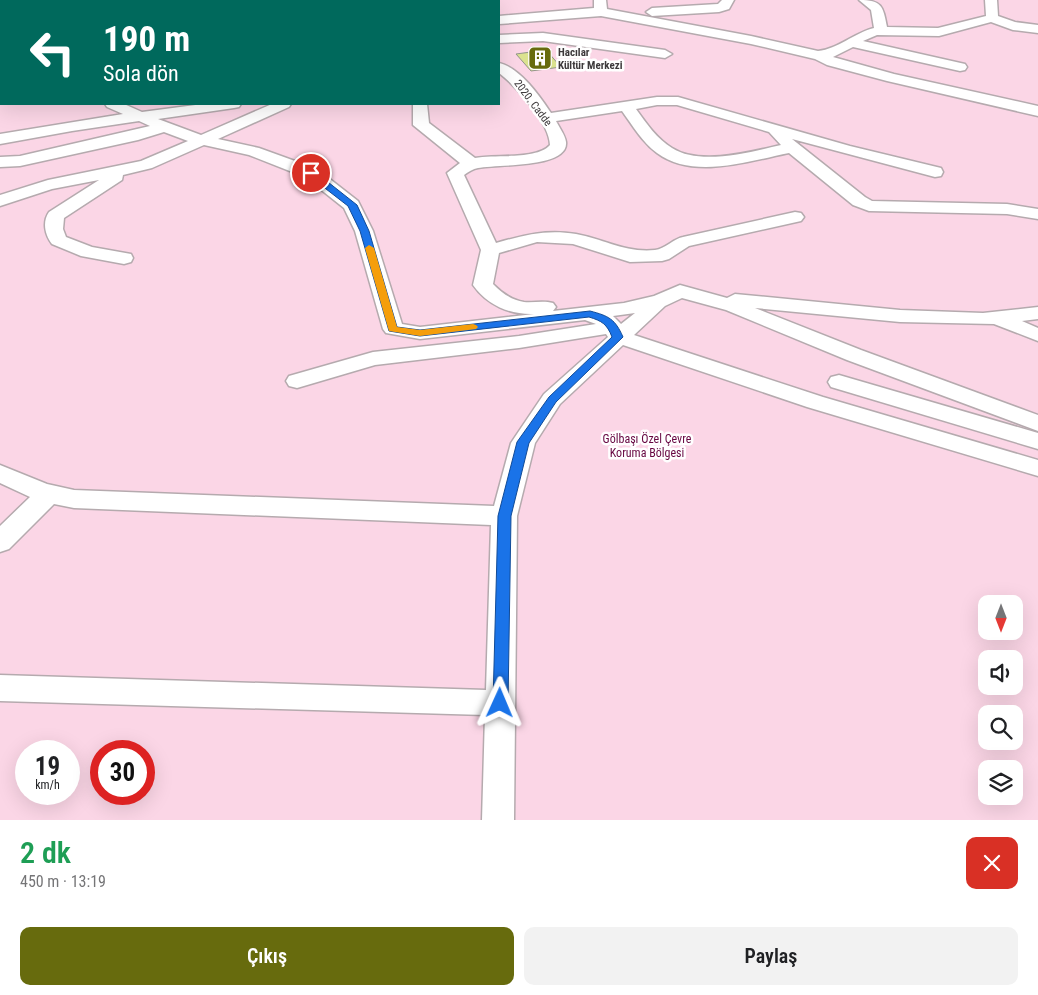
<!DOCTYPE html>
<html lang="tr">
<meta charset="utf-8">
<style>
:root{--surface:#fff;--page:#f2f2f2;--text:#202124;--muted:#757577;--accent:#676b0d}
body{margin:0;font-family:"Roboto Condensed",sans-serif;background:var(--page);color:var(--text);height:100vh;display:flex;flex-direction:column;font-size:19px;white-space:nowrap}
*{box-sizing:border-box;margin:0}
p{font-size:16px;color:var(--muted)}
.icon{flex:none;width:28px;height:28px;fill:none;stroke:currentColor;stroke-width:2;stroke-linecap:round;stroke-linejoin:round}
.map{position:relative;height:820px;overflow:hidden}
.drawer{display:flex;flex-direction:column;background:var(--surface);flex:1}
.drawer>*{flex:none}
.banner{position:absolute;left:0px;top:0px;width:500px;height:105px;box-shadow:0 5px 20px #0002;background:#00695c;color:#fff;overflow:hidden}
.needle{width:32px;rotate:180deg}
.fabs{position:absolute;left:978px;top:595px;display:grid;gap:10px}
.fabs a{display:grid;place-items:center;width:45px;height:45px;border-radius:10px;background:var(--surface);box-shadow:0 5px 20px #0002;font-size:25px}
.speed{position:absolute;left:15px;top:740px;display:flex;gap:10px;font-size:25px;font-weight:700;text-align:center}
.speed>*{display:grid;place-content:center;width:65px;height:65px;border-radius:50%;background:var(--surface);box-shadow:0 5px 20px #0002;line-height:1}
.speed small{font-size:12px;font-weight:400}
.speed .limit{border:8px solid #d22;background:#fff;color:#111}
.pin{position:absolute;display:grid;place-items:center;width:42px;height:42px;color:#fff;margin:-21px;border:2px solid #fff;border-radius:50%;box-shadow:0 1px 5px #0007}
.me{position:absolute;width:55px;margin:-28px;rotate:1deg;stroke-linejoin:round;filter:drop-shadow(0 0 4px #0008)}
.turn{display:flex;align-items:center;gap:18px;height:105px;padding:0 20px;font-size:22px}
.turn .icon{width:65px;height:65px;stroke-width:2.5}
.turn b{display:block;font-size:35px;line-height:42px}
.round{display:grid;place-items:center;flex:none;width:52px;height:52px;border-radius:10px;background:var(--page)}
.head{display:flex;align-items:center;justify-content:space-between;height:85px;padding:0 20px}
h1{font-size:30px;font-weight:600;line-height:38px;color:#1e9e55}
.button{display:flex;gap:10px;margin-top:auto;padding:10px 20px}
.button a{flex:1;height:58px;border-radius:10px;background:var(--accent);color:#fff;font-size:20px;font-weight:600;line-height:58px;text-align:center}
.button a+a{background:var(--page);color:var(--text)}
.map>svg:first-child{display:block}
</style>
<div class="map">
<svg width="1038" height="820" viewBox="0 0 1038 820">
<rect width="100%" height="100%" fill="#fef2f7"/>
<path fill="#fbd6e6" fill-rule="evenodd" d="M0,0H1038V820H0ZM1,1H499V104H1ZM986,604H1014V631H986ZM986,659H1014V686H986ZM986,714H1014V741H986ZM26,751H69V794H26ZM101,751H144V794H101ZM986,769H1014V796H986Z"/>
<polygon fill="#dbe28f" stroke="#93958b" points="546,50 561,67 531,71 516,54"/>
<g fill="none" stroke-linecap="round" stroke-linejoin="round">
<g stroke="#b5aaae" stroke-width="3">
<g id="minor">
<polygon points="450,0 462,0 463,1 451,1"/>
<path d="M594,0H606L607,9L751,36L818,51C838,49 854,33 874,28L871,10L859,0C882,0 883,6 887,27L938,28L986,16L985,0H997L998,16L1015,22L1038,25V33L1013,30L991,22L939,36L877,35L863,41L965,64L967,67L965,70L960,71L853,47L833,57L894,74L1038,106V116L887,81L827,65L815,59L751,44L601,16L499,24V16L594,8Z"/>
<polygon points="722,0 734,0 729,9 719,12 652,16 646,12 652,8 718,4"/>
<polygon points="543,33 665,50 672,54 665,58 543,41 499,43 499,35"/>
<rect x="0" y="48" width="1" height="9"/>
<path d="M499,63C520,68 539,95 551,113L657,97H678L850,146L941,168L943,172L941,176L935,177L792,139L865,197L872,201L1007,204L1038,209V219L1007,214L869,211L853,205L789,153C749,161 693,180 657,153C642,142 633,126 622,111L556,121C559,127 565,135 566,142C569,169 494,164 478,168C473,169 468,172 464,175L496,243C524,235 547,229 576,234C604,239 625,253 655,250C665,249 673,239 683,237L795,212L801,213L804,217L801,221L689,246L669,259L662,261L630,262L573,244L537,242L499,253L493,284C502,293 511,300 524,302C534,303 543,300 553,303L556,307L553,311L624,303L654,296L680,285L727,298L735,294L900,310L983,313L1038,307V319L1022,321L1038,328V341L994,324L900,322L755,308L861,350L1038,415V431L847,360L726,310L682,298L665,306L634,335L823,397L1038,460V476L807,407L623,345L560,404L535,443L517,516L514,820H482L485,715L0,701V675L486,690L491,525L74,508L54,504L9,549L0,552V526L30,497L0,483V465L47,484L74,490L494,506L511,443L515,437L544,394L608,337L606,334L519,348L375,365L297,388L289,386L286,381L289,376L373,352L519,336L596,324L585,320L420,339L386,333L383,329L355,231L344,208L305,177L249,155L204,145L152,168L123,175L122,180L64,218L63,229L66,237L92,247L131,254L133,258L131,262L124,264L81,256L52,244C45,235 42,222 49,212L99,180L52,189L0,206V195L48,180L141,161L188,141L164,132L138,140L20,166L0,167V157L20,156L150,126L139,121L72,131L0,144V134L123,114L107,107L105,104H124L142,112L203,104H241L239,107L234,108L158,119L201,135L272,104H291L289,107L218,139L259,148L317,169L358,201L373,231L402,324L420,327L534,314C510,315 487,305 473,285L481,250L447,173L460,163L413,125V104H427L429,123L475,158C495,154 537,160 550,145C549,122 517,87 499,73ZM657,105H677L769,132L781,145C750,152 700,166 672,148C657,139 646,123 636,109ZM635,313L621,324L613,316Z"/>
<polygon points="839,375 1038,433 1038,449 831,387 828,382 831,377"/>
</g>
</g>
<use href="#minor" fill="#fff" fill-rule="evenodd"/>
</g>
<path fill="#1a73e8" stroke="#114b97" d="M308,171H314L357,205L369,231L397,327L420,330L590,311C609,316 615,319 623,337L556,402L529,443L511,516L508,703L506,707L500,709L495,707L493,703L498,516L517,442L549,397L612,337C607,324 602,321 589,317L420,336L389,331L360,231L348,206L308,175Z"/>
<polygon fill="#f59e0b" points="369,245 374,248 397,327 420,330 473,324 476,325 478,327 476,329 420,336 389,331 365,248"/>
<defs>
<g id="building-square" transform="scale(1.25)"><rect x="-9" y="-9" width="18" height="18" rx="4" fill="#676b0d" stroke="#fff"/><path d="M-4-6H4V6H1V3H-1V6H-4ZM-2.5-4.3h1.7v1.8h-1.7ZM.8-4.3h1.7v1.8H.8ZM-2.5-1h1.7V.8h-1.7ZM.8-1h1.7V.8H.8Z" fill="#fff"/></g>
</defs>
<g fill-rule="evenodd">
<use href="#building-square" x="540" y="58"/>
</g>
<g text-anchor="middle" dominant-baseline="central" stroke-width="5" stroke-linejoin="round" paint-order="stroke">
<g font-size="11" font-weight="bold" fill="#3d393b" stroke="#fff" text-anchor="start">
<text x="558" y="52">Hacılar<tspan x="558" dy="13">Kültür Merkezi</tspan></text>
</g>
<g font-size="11" fill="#3d393b" stroke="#fff">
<text transform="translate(533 103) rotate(53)">2020. Cadde</text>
</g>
<g font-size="12" fill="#660641" stroke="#fff">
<text x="647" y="439">Gölbaşı Özel Çevre<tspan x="647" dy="14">Koruma Bölgesi</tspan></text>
</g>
</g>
</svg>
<div class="fabs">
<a><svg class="needle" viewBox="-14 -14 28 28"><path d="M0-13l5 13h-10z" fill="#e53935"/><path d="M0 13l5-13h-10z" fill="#757577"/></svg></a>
<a><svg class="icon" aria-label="sound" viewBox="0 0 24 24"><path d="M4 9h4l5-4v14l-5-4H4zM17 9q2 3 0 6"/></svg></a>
<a><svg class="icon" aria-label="search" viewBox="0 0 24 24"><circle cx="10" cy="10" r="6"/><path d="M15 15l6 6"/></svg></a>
<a><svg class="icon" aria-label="layers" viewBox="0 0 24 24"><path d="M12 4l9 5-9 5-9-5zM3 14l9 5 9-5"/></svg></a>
</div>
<div class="speed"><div>19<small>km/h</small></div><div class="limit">30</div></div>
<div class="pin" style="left:311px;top:173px;background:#d93025"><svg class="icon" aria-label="arrive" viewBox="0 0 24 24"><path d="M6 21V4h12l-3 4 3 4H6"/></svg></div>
<svg class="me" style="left:500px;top:703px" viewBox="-20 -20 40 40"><path d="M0-17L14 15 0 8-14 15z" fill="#1a73e8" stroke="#fff" stroke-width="4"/></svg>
<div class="banner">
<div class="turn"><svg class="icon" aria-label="left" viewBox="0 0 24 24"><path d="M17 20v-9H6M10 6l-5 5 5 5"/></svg><div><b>190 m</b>Sola dön</div></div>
</div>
</div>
<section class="drawer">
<div class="head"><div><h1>2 dk</h1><p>450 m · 13:19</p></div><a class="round" style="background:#d93025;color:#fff"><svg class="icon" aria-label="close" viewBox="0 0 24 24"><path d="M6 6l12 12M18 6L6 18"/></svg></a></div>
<div class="button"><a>Çıkış</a><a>Paylaş</a></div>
</section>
